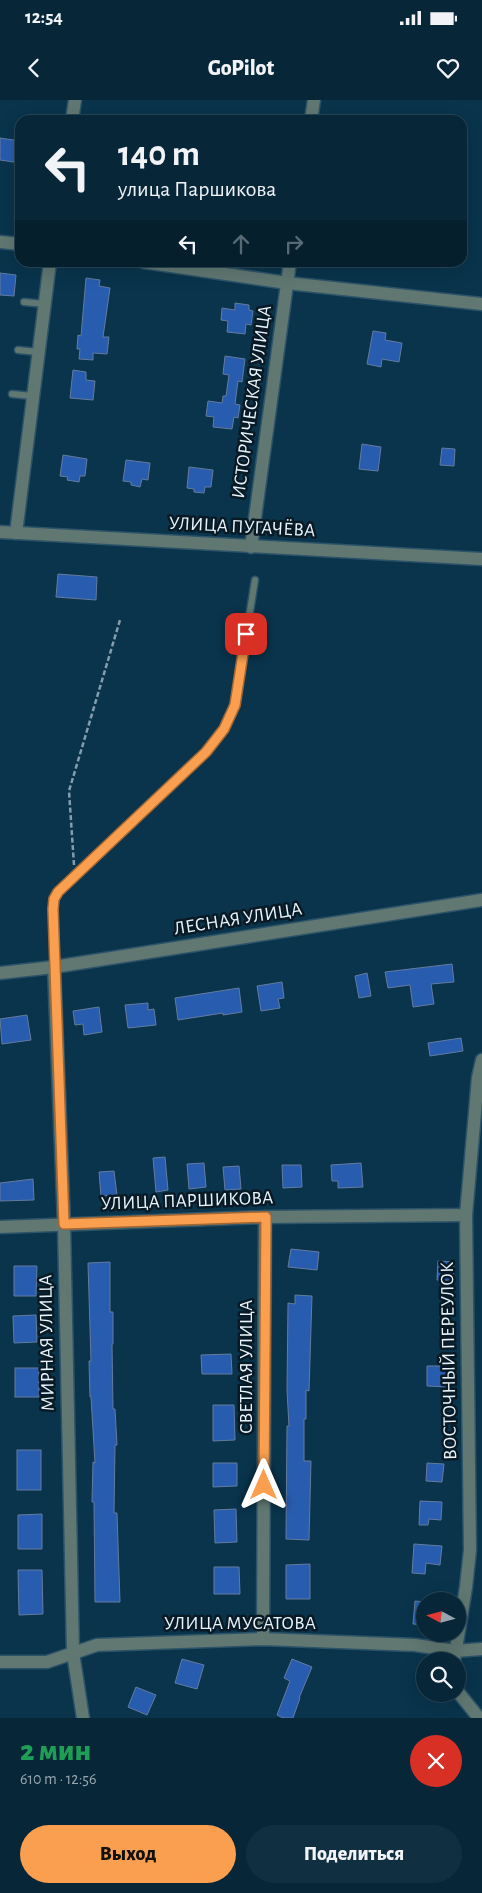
<!DOCTYPE html>
<html lang="ru">
<meta charset="utf-8">
<style>
:root{--surface:#072739;--page:#102f41;--text:#f1f3f6;--muted:#98a5ae;--line:#284453;--accent:#fa9f4f}
body{margin:0;font-family:"Alegreya Sans",sans-serif;background:var(--page);color:var(--text);height:100vh;display:flex;flex-direction:column;font-size:19px;white-space:nowrap}
*{box-sizing:border-box;margin:0}
p{font-size:16px;color:var(--muted)}
.icon{flex:none;width:28px;height:28px;fill:none;stroke:currentColor;stroke-width:2;stroke-linecap:round;stroke-linejoin:round}
.map{position:relative;height:1618px;overflow:hidden}
.drawer{display:flex;flex-direction:column;background:var(--surface);flex:1}
.drawer>*{flex:none}
.guide{position:absolute;left:15px;top:15px;width:452px;height:152px;border-radius:15px;box-shadow:0 5px 20px #0002,0 0 0 1px var(--line);background:#072739;color:var(--text);overflow:hidden}
.needle{width:32px;rotate:277deg}
.controls{position:absolute;left:416px;top:1492px;display:grid;gap:10px}
.controls a{display:grid;place-items:center;width:50px;height:50px;border-radius:50%;background:var(--surface);box-shadow:0 5px 20px #0002,0 0 0 1px var(--line);font-size:25px}
.pin{position:absolute;display:grid;place-items:center;width:42px;height:42px;color:#fff;margin:-21px;border-radius:10px;box-shadow:0 2px 8px #0006}
.me{position:absolute;width:55px;margin:-28px;rotate:0deg;stroke-linejoin:round;filter:drop-shadow(0 0 4px #0008)}
.turn{display:flex;align-items:center;gap:18px;height:105px;padding:0 20px;font-size:22px}
.turn .icon{width:65px;height:65px;stroke-width:2.5}
.turn b{display:block;font-size:35px;line-height:42px}
.lanes{display:flex;align-items:center;height:48px;padding:0 20px;background:#0003;justify-content:center;gap:25px;direction:ltr}
.lanes .off{opacity:.35}
.round{display:grid;place-items:center;flex:none;width:52px;height:52px;border-radius:26px;background:var(--page)}
.summary{display:flex;align-items:center;justify-content:space-between;height:85px;padding:0 20px}
h1{font-size:30px;font-weight:800;line-height:38px;color:#1e9e55}
.action{display:flex;gap:10px;margin-top:auto;padding:10px 20px}
.action a{flex:1;height:58px;border-radius:30px;background:var(--accent);color:#111;font-size:20px;font-weight:800;line-height:58px;text-align:center}
.action a+a{background:var(--page);color:var(--text)}
.status{display:flex;justify-content:space-between;align-items:center;height:35px;padding:0 25px;background:var(--surface);direction:ltr}
.status svg{height:14px;fill:currentColor}
header{display:flex;justify-content:space-between;align-items:center;height:65px;padding:0 20px;background:var(--surface);font-size:22px;font-weight:800}
.map>svg:first-child{display:block}
</style>
<div class="status"><b>12:54</b><svg viewBox="0 0 49 12"><path d="M0 12V9h3v3zM5 12V6h3v6zM10 12V3h3v9zM15 12V0h3v12zM26 1h20v11H26zM47 4h2v5h-2z"/></svg></div>
<header><svg class="icon" aria-label="back" viewBox="0 0 24 24"><path d="M15 5l-7 7 7 7"/></svg>GoPilot<svg class="icon" aria-label="heart" viewBox="0 0 24 24"><path d="M12 20l-8-8c-3-5 5-10 8-4 3-6 11-1 8 4z"/></svg></header>
<div class="map">
<svg width="482" height="1618" viewBox="0 0 482 1618">
<rect width="100%" height="100%" fill="#09344c"/>
<g fill="#285cae" stroke="#647b9f">
<polygon points="0,38 20,41 20,63 0,60"/>
<polygon points="0,173 16,175 14,196 0,195"/>
<polygon points="86,178 100,180 99,186 110,188 103,237 109,237 107,254 93,253 93,260 79,259 80,249 77,249 78,235 81,236"/>
<polygon points="235,203 249,205 249,210 253,211 251,225 246,224 245,234 227,232 228,221 221,220 222,208 235,210"/>
<polygon points="373,231 386,233 385,240 402,243 399,262 382,259 381,267 367,264"/>
<polygon points="225,256 245,259 242,282 238,281 235,304 240,305 238,318 234,317 232,329 213,327 214,317 206,316 208,301 222,303 223,296 226,296 229,275 223,274"/>
<polygon points="73,270 86,272 86,280 95,281 93,300 70,298"/>
<polygon points="362,344 381,347 378,371 359,369"/>
<polygon points="442,348 455,349 454,366 440,365"/>
<polygon points="63,355 87,359 85,376 80,376 79,382 67,380 68,377 60,376"/>
<polygon points="126,360 150,363 148,380 142,379 140,387 131,385 131,382 123,381"/>
<polygon points="189,367 213,370 211,387 205,387 204,393 194,392 194,389 187,388"/>
<polygon points="58,474 97,477 96,500 56,497"/>
<polygon points="452,864 454,882 431,884 434,904 413,907 410,885 388,888 385,872"/>
<polygon points="367,873 371,896 359,898 355,876"/>
<polygon points="282,882 284,898 278,899 280,908 261,911 257,886"/>
<polygon points="239,888 242,912 223,915 223,913 178,920 175,898"/>
<polygon points="148,903 148,910 154,909 156,925 128,928 125,905"/>
<polygon points="99,907 102,932 84,935 83,924 75,925 73,911"/>
<polygon points="27,915 31,940 2,944 0,919"/>
<polygon points="461,938 463,951 430,956 428,943"/>
<polygon points="165,1057 168,1090 156,1092 153,1058"/>
<polygon points="204,1063 206,1087 189,1089 187,1064"/>
<polygon points="361,1063 363,1087 338,1088 338,1081 332,1081 331,1065"/>
<polygon points="282,1065 301,1065 302,1087 283,1088"/>
<polygon points="239,1066 241,1089 225,1090 223,1067"/>
<polygon points="114,1071 117,1095 101,1096 99,1072"/>
<polygon points="33,1079 34,1100 0,1101 0,1083"/>
<polygon points="291,1149 319,1152 317,1170 288,1167"/>
<polygon points="438,1161 454,1162 453,1181 437,1180"/>
<polygon points="110,1162 110,1212 113,1212 113,1244 112,1244 113,1309 115,1309 117,1345 115,1345 114,1413 117,1413 120,1502 95,1502 94,1402 92,1402 93,1362 95,1363 91,1297 90,1297 89,1261 91,1261 88,1163"/>
<polygon points="14,1166 37,1166 36,1196 14,1196"/>
<polygon points="295,1195 312,1196 309,1291 306,1290 306,1319 304,1319 304,1361 311,1361 309,1440 286,1439 287,1326 289,1326 287,1290 288,1203 295,1204"/>
<polygon points="36,1215 37,1242 14,1243 13,1216"/>
<polygon points="231,1254 232,1274 202,1274 201,1255"/>
<polygon points="427,1266 449,1266 448,1287 427,1286"/>
<rect x="15" y="1268" width="24" height="29"/>
<polygon points="213,1305 234,1305 235,1340 213,1341"/>
<rect x="17" y="1350" width="24" height="40"/>
<polygon points="213,1363 237,1363 237,1386 213,1387"/>
<polygon points="427,1363 444,1364 442,1382 426,1381"/>
<polygon points="420,1401 442,1402 441,1420 429,1419 428,1425 419,1425"/>
<polygon points="236,1409 237,1442 215,1443 214,1410"/>
<polygon points="42,1414 42,1449 18,1449 18,1415"/>
<polygon points="414,1444 442,1446 440,1465 426,1463 425,1474 412,1473"/>
<polygon points="310,1464 310,1499 286,1499 286,1465"/>
<polygon points="214,1467 239,1467 240,1494 214,1494"/>
<polygon points="18,1470 42,1470 43,1514 19,1515"/>
<polygon points="415,1501 425,1502 425,1525 413,1524"/>
<polygon points="182,1559 204,1565 197,1589 175,1583"/>
<polygon points="292,1559 312,1567 299,1598 300,1598 293,1618 283,1618 277,1615 290,1581 284,1578"/>
<polygon points="136,1587 156,1595 147,1615 128,1607"/>
</g>
<g fill="none" stroke-linecap="round" stroke-linejoin="round">
<g stroke="#2d5368" stroke-width="9">
<g id="service">
<polyline points="24,202 45,204"/>
<polyline points="18,250 38,252"/>
<polyline points="12,294 32,296"/>
<polyline points="54,867 53,809 54,799 58,792 206,652 224,629 235,605 255,480"/>
</g>
</g>
<g stroke="#2d5368" stroke-width="15">
<g id="minor">
<polyline points="72,20 75,0"/>
<polyline points="311,20 314,0"/>
<polyline points="0,142 20,144"/>
<polyline points="144,162 287,183 482,204"/>
<polyline points="0,432 482,459"/>
<polyline points="16,433 50,162"/>
<polyline points="251,447 290,162"/>
<polyline points="54,867 64,1124 73,1553 83,1618"/>
<polyline points="0,873 54,867 482,800"/>
<polyline points="0,1127 265,1117 466,1115"/>
<polyline points="263,1539 265,1117"/>
<polyline points="454,1561 466,1487 470,1450 466,1115 478,978 482,960"/>
<polyline points="0,1562 47,1562 97,1545 263,1539 415,1545 455,1551 482,1549"/>
<polyline points="458,1592 479,1618"/>
</g>
</g>
<polyline stroke="#839dad" stroke-width="2.5" stroke-dasharray="5 2.5" stroke-linecap="butt" points="74,765 69,691 120,520"/>
<use href="#service" stroke="#607772" stroke-width="6"/>
<use href="#minor" stroke="#607772" stroke-width="12"/>
</g>
<g fill="none" stroke-linecap="round" stroke-linejoin="round">
<g stroke="#a26733" stroke-width="12">
<polyline id="route" points="246,534 235,605 224,629 206,652 58,792 54,799 53,809 64,1124 266,1117 264,1385"/>
</g>
<use href="#route" stroke="#fa9f4f" stroke-width="9"/>
</g>
<g text-anchor="middle" dominant-baseline="central" stroke-width="5" stroke-linejoin="round" paint-order="stroke">
<g font-size="19" fill="#e7f4fd" stroke="#091a25">
<text transform="translate(252 302) rotate(-82)">ИСТОРИЧЕСКАЯ УЛИЦА</text>
<text transform="translate(242 427) rotate(3)">УЛИЦА ПУГАЧЁВА</text>
<text transform="translate(238 819) rotate(-9)">ЛЕСНАЯ УЛИЦА</text>
<text transform="translate(187 1101) rotate(-2)">УЛИЦА ПАРШИКОВА</text>
<text transform="translate(47 1243) rotate(-91)">МИРНАЯ УЛИЦА</text>
<text transform="translate(449 1261) rotate(-91)">ВОСТОЧНЫЙ ПЕРЕУЛОК</text>
<text transform="translate(246 1267) rotate(-90)">СВЕТЛАЯ УЛИЦА</text>
<text x="240" y="1523">УЛИЦА МУСАТОВА</text>
</g>
</g>
</svg>
<div class="controls">
<a><svg class="needle" viewBox="-14 -14 28 28"><path d="M0-13l5 13h-10z" fill="#e53935"/><path d="M0 13l5-13h-10z" fill="#98a5ae"/></svg></a>
<a><svg class="icon" aria-label="search" viewBox="0 0 24 24"><circle cx="10" cy="10" r="6"/><path d="M15 15l6 6"/></svg></a>
</div>
<div class="pin" style="left:246px;top:534px;background:#d93025"><svg class="icon" aria-label="arrive" viewBox="0 0 24 24"><path d="M6 21V4h12l-3 4 3 4H6"/></svg></div>
<svg class="me" style="left:264px;top:1385px" viewBox="-20 -20 40 40"><path d="M0-17L14 15 0 8-14 15z" fill="#fa9f4f" stroke="#fff" stroke-width="4"/></svg>
<div class="guide">
<div class="turn"><svg class="icon" aria-label="left" viewBox="0 0 24 24"><path d="M17 20v-9H6M10 6l-5 5 5 5"/></svg><div><b>140 m</b>улица Паршикова</div></div>
<div class="lanes"><svg class="icon" aria-label="left" viewBox="0 0 24 24"><path d="M17 20v-9H6M10 6l-5 5 5 5"/></svg><svg class="icon off" aria-label="ahead" viewBox="0 0 24 24"><path d="M12 20V5M6 11l6-6 6 6"/></svg><svg class="icon off" aria-label="right" viewBox="0 0 24 24"><path d="M7 20v-9h11M14 6l5 5-5 5"/></svg></div>
</div>
</div>
<section class="drawer">
<div class="summary"><div><h1>2 мин</h1><p>610 m · 12:56</p></div><a class="round" style="background:#d93025;color:#fff"><svg class="icon" aria-label="close" viewBox="0 0 24 24"><path d="M6 6l12 12M18 6L6 18"/></svg></a></div>
<div class="action"><a>Выход</a><a>Поделиться</a></div>
</section>
